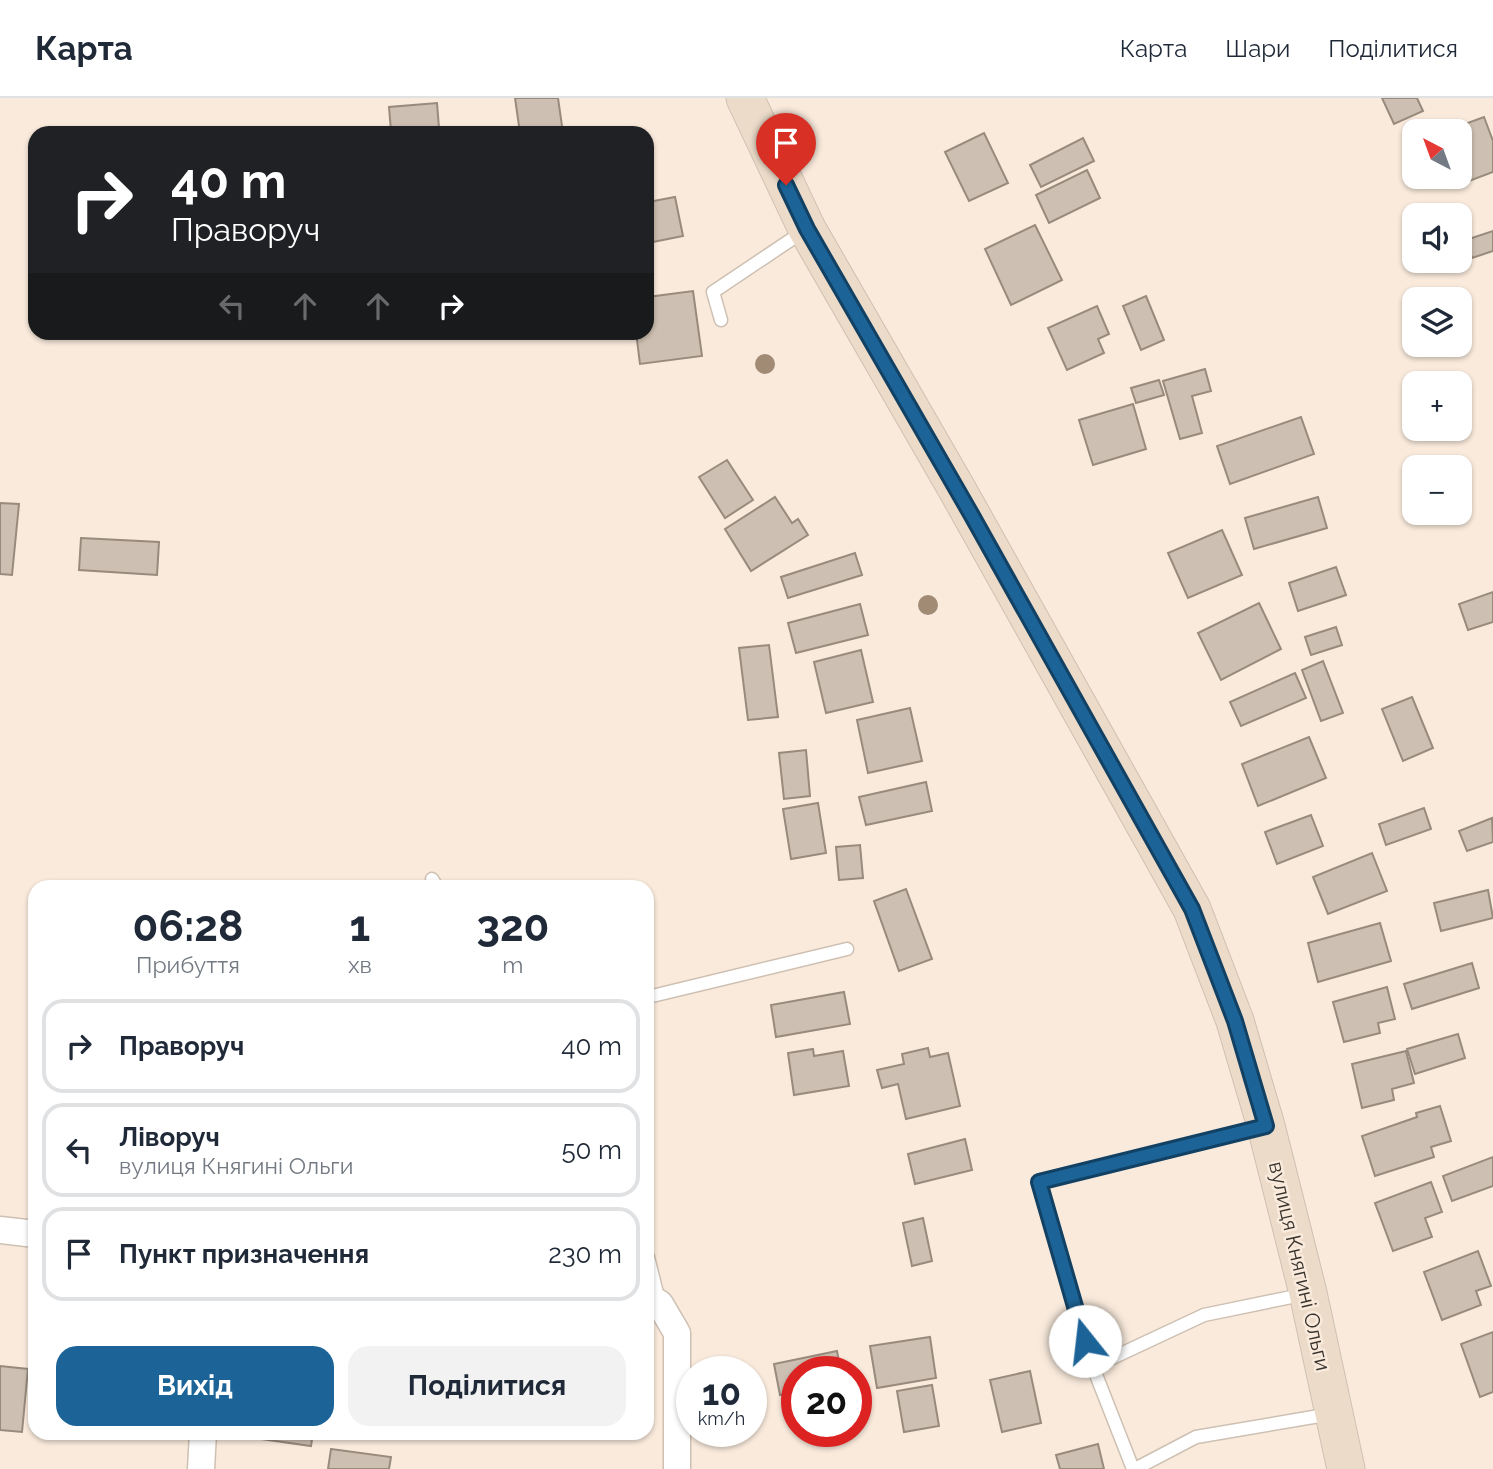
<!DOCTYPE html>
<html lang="uk">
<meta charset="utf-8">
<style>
:root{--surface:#fff;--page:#f2f2f3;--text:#1f2937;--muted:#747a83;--line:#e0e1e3;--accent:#1c6498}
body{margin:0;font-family:Raleway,sans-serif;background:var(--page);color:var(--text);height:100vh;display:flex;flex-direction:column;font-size:26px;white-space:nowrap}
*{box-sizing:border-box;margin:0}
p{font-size:23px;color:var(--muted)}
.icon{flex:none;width:38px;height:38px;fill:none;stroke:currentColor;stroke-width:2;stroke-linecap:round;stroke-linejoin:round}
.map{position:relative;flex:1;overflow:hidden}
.details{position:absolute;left:28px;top:782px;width:626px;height:560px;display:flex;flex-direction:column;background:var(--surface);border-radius:21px;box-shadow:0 2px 5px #0004}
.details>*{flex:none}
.banner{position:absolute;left:28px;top:28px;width:626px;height:214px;border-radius:21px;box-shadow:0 2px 5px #0004;background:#202124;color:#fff;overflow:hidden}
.needle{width:46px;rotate:319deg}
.buttons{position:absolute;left:1402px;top:21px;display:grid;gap:14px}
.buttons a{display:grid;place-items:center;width:70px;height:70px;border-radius:14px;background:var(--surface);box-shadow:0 2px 5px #0004;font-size:35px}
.speed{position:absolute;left:676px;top:1258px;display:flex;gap:14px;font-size:35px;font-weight:700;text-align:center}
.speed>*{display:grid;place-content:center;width:91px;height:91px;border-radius:50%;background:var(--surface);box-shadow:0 2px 5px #0004;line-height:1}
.speed small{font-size:18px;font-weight:400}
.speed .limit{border:10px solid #d22;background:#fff;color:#111}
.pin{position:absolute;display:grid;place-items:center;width:60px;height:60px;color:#fff;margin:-72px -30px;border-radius:50% 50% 50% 0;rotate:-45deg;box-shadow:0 0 7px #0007}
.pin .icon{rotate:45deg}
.me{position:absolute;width:77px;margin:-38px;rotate:344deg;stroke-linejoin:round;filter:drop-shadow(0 0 5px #0008)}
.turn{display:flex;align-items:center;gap:24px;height:147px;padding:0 28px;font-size:32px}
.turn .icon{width:91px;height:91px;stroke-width:2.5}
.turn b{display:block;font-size:49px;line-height:60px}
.lanes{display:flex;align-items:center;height:66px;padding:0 28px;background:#0003;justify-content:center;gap:35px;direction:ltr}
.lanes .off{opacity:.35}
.eta{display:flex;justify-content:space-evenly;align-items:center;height:119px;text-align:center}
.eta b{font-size:42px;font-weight:700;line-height:49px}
.cta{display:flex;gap:14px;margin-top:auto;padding:14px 28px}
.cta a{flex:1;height:80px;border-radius:21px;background:var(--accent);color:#fff;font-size:28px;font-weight:700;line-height:80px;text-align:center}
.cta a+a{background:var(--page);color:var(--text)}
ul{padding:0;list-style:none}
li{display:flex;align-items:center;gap:21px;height:94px;margin:0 14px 10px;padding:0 14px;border:4px solid var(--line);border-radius:21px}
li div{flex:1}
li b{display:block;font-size:26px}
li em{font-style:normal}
header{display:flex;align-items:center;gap:42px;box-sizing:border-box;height:98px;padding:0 35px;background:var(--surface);border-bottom:2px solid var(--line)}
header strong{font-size:33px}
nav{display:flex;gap:38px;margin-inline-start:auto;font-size:24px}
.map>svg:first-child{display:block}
</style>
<header>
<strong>Карта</strong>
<nav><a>Карта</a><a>Шари</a><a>Поділитися</a></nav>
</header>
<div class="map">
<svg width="1493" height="1371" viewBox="0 0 1493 1371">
<rect width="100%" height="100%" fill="#f9eadc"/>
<g fill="#cdbfb1" stroke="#988b7e" stroke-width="2">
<polygon points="515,0 558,0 563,35 520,35"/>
<polygon points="1382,0 1417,0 1423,13 1394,26"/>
<polygon points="437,5 439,30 391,33 389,9"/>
<polygon points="1484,19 1493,43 1493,74 1453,89 1449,79 1460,79 1460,33 1446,33"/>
<polygon points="984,35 1008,85 969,103 945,54"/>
<polygon points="1083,40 1094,63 1041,89 1030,67"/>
<polygon points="1087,72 1100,100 1049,125 1036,97"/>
<polygon points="675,99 683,138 648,145 648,104"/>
<polygon points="1035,127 1062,182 1011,207 985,151"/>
<polygon points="1493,133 1493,153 1472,160 1466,142"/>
<polygon points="693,193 702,258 640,266 636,234 648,234 648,199"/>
<polygon points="1146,198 1164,242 1141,252 1123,208"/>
<polygon points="1097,208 1109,236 1098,241 1104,255 1067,272 1048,230"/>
<polygon points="1205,271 1211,293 1192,298 1202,335 1180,341 1163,283"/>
<polygon points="1159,282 1164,297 1136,305 1131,290"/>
<polygon points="1133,306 1146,351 1093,367 1079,322"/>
<polygon points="1301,319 1314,356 1230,386 1217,348"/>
<polygon points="727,362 753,402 725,420 699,379"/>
<polygon points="775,399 792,425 798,421 808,437 751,473 725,431"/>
<polygon points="1318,399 1327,430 1254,451 1245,420"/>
<polygon points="0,405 19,406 12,477 0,476"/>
<polygon points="1222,432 1242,477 1188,500 1168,455"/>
<polygon points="81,440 159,444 157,477 79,472"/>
<polygon points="855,455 862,477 788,500 781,479"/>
<polygon points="1336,469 1346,497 1298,513 1289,485"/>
<polygon points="1493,494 1493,524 1468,532 1459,506"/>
<polygon points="1259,505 1281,551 1221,582 1198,535"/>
<polygon points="860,506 868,537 796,555 788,525"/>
<polygon points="1336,529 1342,547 1311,557 1305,539"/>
<polygon points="769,547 778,619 748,622 739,550"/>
<polygon points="861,552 873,604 826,615 814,564"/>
<polygon points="1323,563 1343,615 1321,623 1302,572"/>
<polygon points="1295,575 1306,600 1241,628 1230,604"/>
<polygon points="1412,599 1433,650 1403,663 1382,611"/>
<polygon points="910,610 922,663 868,675 857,622"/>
<polygon points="1309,639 1326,680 1258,708 1242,666"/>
<polygon points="806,652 810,698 784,701 779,655"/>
<polygon points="926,684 932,713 866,727 859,699"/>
<polygon points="818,705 826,755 791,761 783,711"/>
<polygon points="1424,710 1431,731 1386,747 1379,726"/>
<polygon points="1311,717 1323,748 1277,766 1265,734"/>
<polygon points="1492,720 1493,744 1467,753 1459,733"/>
<polygon points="860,747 863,780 839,782 836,749"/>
<polygon points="1372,755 1387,793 1328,816 1313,779"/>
<polygon points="906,791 932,861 899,873 874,803"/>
<polygon points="1488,792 1493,820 1441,833 1434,805"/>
<polygon points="1380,825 1391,863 1318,884 1308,845"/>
<polygon points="1472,865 1479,890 1412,911 1404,886"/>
<polygon points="1387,889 1395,921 1378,925 1380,935 1344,944 1333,904"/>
<polygon points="844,894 850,926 776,939 771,907"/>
<polygon points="1458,936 1465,960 1415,976 1407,951"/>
<polygon points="928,950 930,959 948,955 960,1008 906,1021 898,986 882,990 877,972 904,966 902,956"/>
<polygon points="813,951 814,958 843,953 849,988 794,997 788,955"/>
<polygon points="1406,953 1414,985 1392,991 1394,1002 1362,1010 1352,966"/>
<polygon points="1440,1008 1451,1043 1431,1049 1434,1059 1375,1078 1362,1038 1417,1019 1416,1015"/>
<polygon points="965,1041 972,1072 915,1086 908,1056"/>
<polygon points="1493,1059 1493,1088 1452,1103 1443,1078"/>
<polygon points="1431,1084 1442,1114 1425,1120 1432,1139 1393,1153 1375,1105"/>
<polygon points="923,1120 932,1163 912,1168 903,1125"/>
<polygon points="1478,1153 1491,1188 1476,1193 1481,1207 1442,1222 1424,1174"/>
<polygon points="1493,1234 1493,1294 1480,1299 1461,1246"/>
<polygon points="930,1239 936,1280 877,1290 870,1248"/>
<polygon points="837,1253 841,1274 796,1274 796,1294 780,1297 774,1266"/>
<polygon points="0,1268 28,1271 22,1334 0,1332"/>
<polygon points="1030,1273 1041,1325 1002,1334 990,1282"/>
<polygon points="932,1287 939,1328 904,1334 897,1293"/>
<polygon points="246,1335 313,1335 311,1348 246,1339"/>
<polygon points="1098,1346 1104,1371 1060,1371 1056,1357"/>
<polygon points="331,1351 391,1359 389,1371 328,1371"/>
</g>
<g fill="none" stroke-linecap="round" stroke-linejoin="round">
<g stroke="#cec0b2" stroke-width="15">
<g id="lane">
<polyline points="721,222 713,194 804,133"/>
<polyline points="432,781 437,789"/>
<polyline points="648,899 847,851"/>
<polyline points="648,1159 659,1203"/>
<polyline points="1093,1269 1204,1217 1306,1196"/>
<polyline points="1133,1371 1093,1269 1039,1084 1265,1028"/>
<polyline points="1135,1371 1196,1339 1331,1316"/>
</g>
</g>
<g stroke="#cec0b2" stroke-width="29">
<g id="street">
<polyline points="0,1132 35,1136"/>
<polyline points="648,1198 660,1206 677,1235 677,1371"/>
<polyline points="201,1371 203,1335"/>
</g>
</g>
<g stroke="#cec0b2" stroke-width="39">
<polyline id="secondary" points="745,0 807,131 958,393 1192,811 1235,923 1266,1028 1308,1195 1346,1371"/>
</g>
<use href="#lane" stroke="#fff" stroke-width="12"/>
<use href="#street" stroke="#fff" stroke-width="26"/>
<use href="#secondary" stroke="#ecdbc9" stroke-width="37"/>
</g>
<g fill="#a28b74">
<circle cx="765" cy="266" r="10"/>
<circle cx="928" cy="507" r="10"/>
</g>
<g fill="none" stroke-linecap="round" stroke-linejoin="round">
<g stroke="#124163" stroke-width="18">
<polyline id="route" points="786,87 807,131 971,416 1192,811 1235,923 1266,1028 1039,1084 1085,1243"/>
</g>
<use href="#route" stroke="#1c6498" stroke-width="12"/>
</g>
<g text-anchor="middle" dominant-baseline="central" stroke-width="5" stroke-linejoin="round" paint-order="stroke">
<g font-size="21" fill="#38332d" stroke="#f9eadc">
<text transform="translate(1300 1168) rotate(77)">вулиця Княгині Ольги</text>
</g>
</g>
</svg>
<div class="buttons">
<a><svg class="needle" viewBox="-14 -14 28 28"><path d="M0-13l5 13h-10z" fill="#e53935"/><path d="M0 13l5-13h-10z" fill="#747a83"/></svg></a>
<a><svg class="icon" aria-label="sound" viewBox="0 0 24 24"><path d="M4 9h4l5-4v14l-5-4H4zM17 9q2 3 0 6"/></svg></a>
<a><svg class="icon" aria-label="layers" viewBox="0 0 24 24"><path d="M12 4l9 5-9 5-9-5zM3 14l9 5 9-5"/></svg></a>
<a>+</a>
<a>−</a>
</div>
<div class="speed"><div>10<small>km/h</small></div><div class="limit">20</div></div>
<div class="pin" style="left:786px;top:87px;background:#d93025"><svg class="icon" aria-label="arrive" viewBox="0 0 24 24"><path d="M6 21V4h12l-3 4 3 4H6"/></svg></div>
<svg class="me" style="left:1085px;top:1243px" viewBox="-20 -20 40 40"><circle r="19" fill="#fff"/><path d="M0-13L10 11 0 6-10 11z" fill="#1c6498"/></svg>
<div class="banner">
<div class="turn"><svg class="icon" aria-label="right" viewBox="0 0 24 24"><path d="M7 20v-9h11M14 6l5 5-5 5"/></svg><div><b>40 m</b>Праворуч</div></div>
<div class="lanes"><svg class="icon off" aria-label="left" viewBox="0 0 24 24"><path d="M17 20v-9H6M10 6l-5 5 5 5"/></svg><svg class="icon off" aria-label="ahead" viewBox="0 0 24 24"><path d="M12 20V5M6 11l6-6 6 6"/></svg><svg class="icon off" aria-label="ahead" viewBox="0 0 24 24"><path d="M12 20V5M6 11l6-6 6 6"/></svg><svg class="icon" aria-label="right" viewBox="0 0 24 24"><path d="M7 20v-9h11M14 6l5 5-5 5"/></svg></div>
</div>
<section class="details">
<div class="eta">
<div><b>06:28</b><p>Прибуття</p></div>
<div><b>1</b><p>хв</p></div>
<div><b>320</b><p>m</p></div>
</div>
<ul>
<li><svg class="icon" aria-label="right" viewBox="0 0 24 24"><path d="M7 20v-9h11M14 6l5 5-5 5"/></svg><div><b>Праворуч</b></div><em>40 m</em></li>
<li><svg class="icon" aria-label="left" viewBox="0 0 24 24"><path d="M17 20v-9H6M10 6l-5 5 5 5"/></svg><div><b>Ліворуч</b><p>вулиця Княгині Ольги</p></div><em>50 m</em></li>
<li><svg class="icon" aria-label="arrive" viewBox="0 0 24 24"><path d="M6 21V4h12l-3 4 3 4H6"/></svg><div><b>Пункт призначення</b></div><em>230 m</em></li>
</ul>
<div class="cta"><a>Вихід</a><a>Поділитися</a></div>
</section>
</div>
